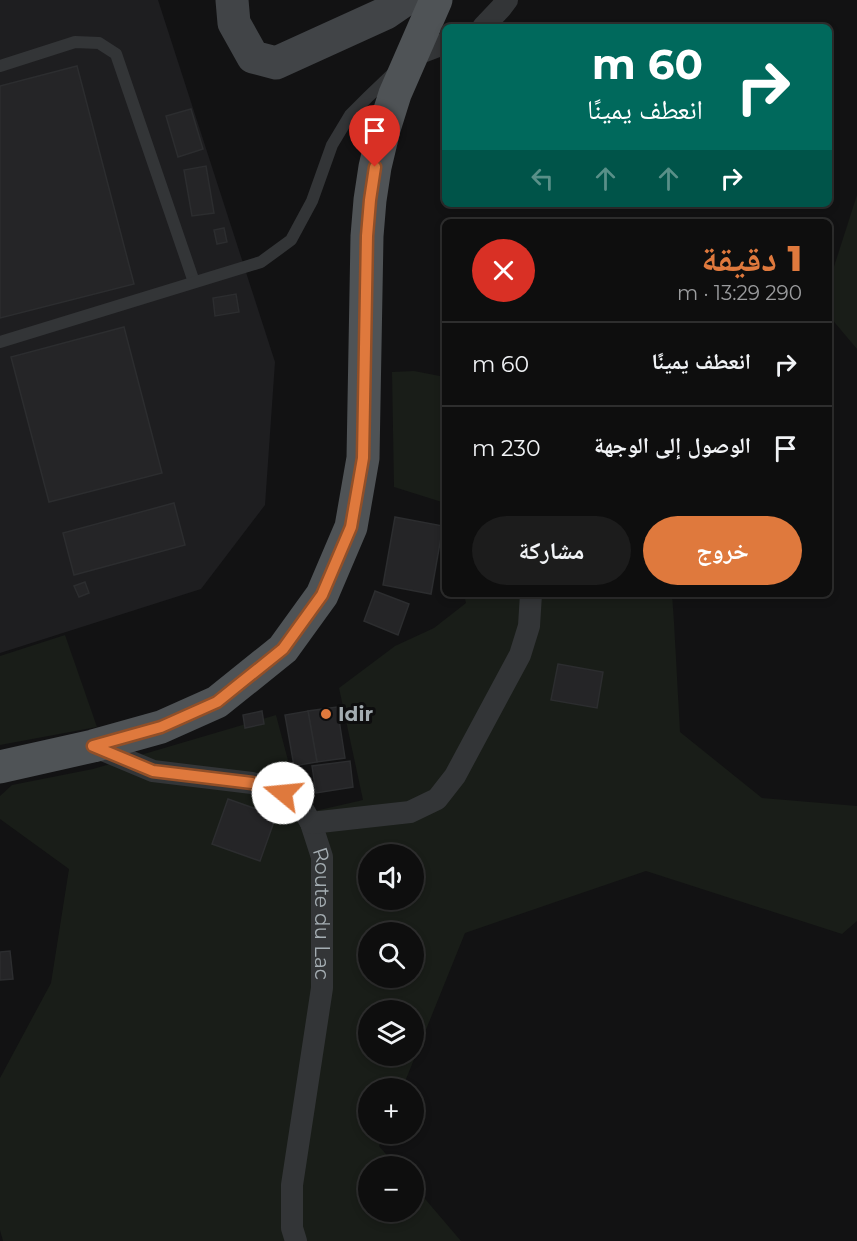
<!DOCTYPE html>
<html lang="ar">
<meta charset="utf-8">
<style>
:root{--surface:#0e0e0e;--page:#1c1c1c;--text:#f1f3f6;--muted:#9b9c9e;--line:#2e2e2e;--accent:#df793d}
body{margin:0;font-family:Montserrat,"Noto Naskh Arabic",sans-serif;background:var(--page);color:var(--text);direction:rtl;height:100vh;display:flex;flex-direction:column;font-size:22px;white-space:nowrap}
*{box-sizing:border-box;margin:0}
p{font-size:20px;color:var(--muted)}
.icon{flex:none;width:33px;height:33px;fill:none;stroke:currentColor;stroke-width:2;stroke-linecap:round;stroke-linejoin:round}
.map{position:relative;flex:1;overflow:hidden;direction:ltr}
.sheet{position:absolute;left:442px;top:219px;width:390px;height:378px;display:flex;flex-direction:column;background:var(--surface);border-radius:9px;box-shadow:0 3px 9px #0003,0 0 0 2px var(--line);direction:rtl}
.sheet>*{flex:none}
.hud{position:absolute;left:442px;top:24px;width:390px;height:183px;border-radius:9px;box-shadow:0 3px 9px #0003,0 0 0 2px var(--line);direction:rtl;background:#00695c;color:#fff;overflow:hidden}
.controls{position:absolute;left:358px;top:844px;display:grid;gap:12px}
.controls a{display:grid;place-items:center;width:66px;height:66px;border-radius:50%;background:var(--surface);box-shadow:0 3px 9px #0003,0 0 0 2px var(--line);font-size:30px}
.pin{position:absolute;display:grid;place-items:center;width:51px;height:51px;color:#fff;margin:-62px -26px;border-radius:50% 50% 50% 0;rotate:-45deg;box-shadow:0 0 6px #0007}
.pin .icon{rotate:45deg}
.me{position:absolute;width:66px;margin:-33px;rotate:287deg;stroke-linejoin:round;filter:drop-shadow(0 0 4px #0008)}
.turn{display:flex;align-items:center;gap:21px;height:126px;padding:0 30px;font-size:27px}
.turn .icon{width:78px;height:78px;stroke-width:2.5}
.turn b{display:block;font-size:42px;line-height:51px}
.lanes{display:flex;align-items:center;height:57px;padding:0 30px;background:#0003;justify-content:center;gap:30px;direction:ltr}
.lanes .off{opacity:.35}
.round{display:grid;place-items:center;flex:none;width:63px;height:63px;border-radius:32px;background:var(--page)}
.headline{display:flex;align-items:center;justify-content:space-between;height:102px;padding:0 30px}
h1{font-size:36px;font-weight:800;line-height:45px;color:var(--accent)}
.cta{display:flex;gap:12px;margin-top:auto;padding:12px 30px}
.cta a{flex:1;height:69px;border-radius:36px;background:var(--accent);color:#fff;font-size:24px;font-weight:800;line-height:69px;text-align:center}
.cta a+a{background:var(--page);color:var(--text)}
ul{padding:0;list-style:none}
li{display:flex;align-items:center;gap:18px;height:84px;padding:0 30px;border-top:2px solid var(--line)}
li div{flex:1}
li b{display:block;font-size:22px}
li em{font-style:normal}
.map>svg:first-child{display:block}
</style>
<div class="map">
<svg width="857" height="1241" viewBox="0 0 857 1241">
<rect width="100%" height="100%" fill="#121213"/>
<polygon fill="#1e1e20" points="0,0 158,0 275,362 265,505 201,589 0,653"/>
<g fill="#191d18" fill-rule="evenodd">
<polygon points="857,195 857,349 830,317 830,279"/>
<polygon points="414,371 445,377 445,503 394,487 392,372"/>
<path d="M464,594H672L674,622L680,732L762,798L857,806V921L842,934L646,871L465,933L402,1089H369V1134H384L379,1146L397,1167H369V1212H414V1186L461,1241H3L0,1230V1078L51,983L69,869L0,819V796L12,785L93,769L276,715L294,783L315,811L363,800L339,688L395,646L434,628L466,603ZM369,855H414V900H369ZM369,933H414V978H369ZM369,1011H414V1056H369Z"/>
<polygon points="65,635 97,727 0,745 0,656"/>
</g>
<g fill="#252527" stroke="#2c2d2f" stroke-width="1.5">
<polygon points="77,66 134,284 0,318 0,86"/>
<polygon points="191,109 203,149 178,157 166,116"/>
<polygon points="206,166 214,213 192,216 184,170"/>
<polygon points="224,228 227,242 217,244 214,230"/>
<polygon points="236,294 239,312 215,316 213,298"/>
<polygon points="124,327 162,473 49,502 11,357"/>
<polygon points="174,503 185,545 74,575 63,533"/>
<polygon points="395,517 443,526 431,594 383,585"/>
<polygon points="85,582 89,593 79,597 74,586"/>
<polygon points="375,591 409,604 398,635 364,621"/>
<polygon points="558,664 603,672 597,708 551,700"/>
<polygon points="337,707 345,758 317,762 308,711"/>
<polygon points="262,711 264,724 245,728 243,715"/>
<polygon points="308,711 317,762 294,766 285,715"/>
<polygon points="350,761 353,787 316,793 312,766"/>
<polygon points="228,799 276,816 260,861 212,844"/>
<polygon points="10,951 13,979 0,980 0,952"/>
</g>
<g fill="none" stroke-linecap="round" stroke-linejoin="round">
<g stroke="#333537" stroke-width="12">
<polyline points="0,66 75,42 99,43 116,54 194,282"/>
<polyline points="0,342 261,262 291,240 312,201 332,145 350,115 368,97 393,73"/>
</g>
<g stroke="#333537" stroke-width="22">
<polyline points="483,27 501,8 507,0"/>
<polyline points="412,56 446,43"/>
<path id="s1" d="M93,746L153,771L252,783L283,793L300,804L311,823L322,857V988L292,1185V1228L296,1241"/>
<polyline points="311,823 410,812 437,799 455,776 520,655 529,626 531,594"/>
</g>
<polyline stroke="#414447" stroke-width="33" points="232,0 234,23 253,57 276,63 386,13 405,0"/>
<polyline stroke="#4f5356" stroke-width="33" points="0,767 93,746 161,727 217,702 283,649 322,595 351,527 363,458 367,236 370,200 375,167 384,129 395,94 436,0"/>
</g>
<g fill="none" stroke-linecap="round" stroke-linejoin="round">
<g stroke="#914f28" stroke-width="15">
<polyline id="route" points="283,793 252,783 153,771 93,746 161,727 217,702 283,649 322,595 351,527 363,458 367,236 370,200 375,167"/>
</g>
<use href="#route" stroke="#df793d" stroke-width="10"/>
</g>
<circle fill="#df793d" stroke="#0d0d0e" stroke-width="2" cx="326" cy="714" r="6"/>
<g text-anchor="middle" dominant-baseline="central" stroke-width="6" stroke-linejoin="round" paint-order="stroke">
<g font-size="20" font-weight="bold" fill="#a4adb2" stroke="#0d0d0e" text-anchor="start">
<text x="338" y="714">Idir</text>
</g>
<g font-size="20" fill="#a4adb2" stroke="#0d0d0e">
<text stroke="none"><textPath href="#s1" startOffset="332">Route du Lac</textPath></text>
</g>
</g>
</svg>
<div class="controls">
<a><svg class="icon" aria-label="sound" viewBox="0 0 24 24"><path d="M4 9h4l5-4v14l-5-4H4zM17 9q2 3 0 6"/></svg></a>
<a><svg class="icon" aria-label="search" viewBox="0 0 24 24"><circle cx="10" cy="10" r="6"/><path d="M15 15l6 6"/></svg></a>
<a><svg class="icon" aria-label="layers" viewBox="0 0 24 24"><path d="M12 4l9 5-9 5-9-5zM3 14l9 5 9-5"/></svg></a>
<a>+</a>
<a>−</a>
</div>
<div class="pin" style="left:375px;top:167px;background:#d93025"><svg class="icon" aria-label="arrive" viewBox="0 0 24 24"><path d="M6 21V4h12l-3 4 3 4H6"/></svg></div>
<svg class="me" style="left:283px;top:793px" viewBox="-20 -20 40 40"><circle r="19" fill="#fff"/><path d="M0-13L10 11 0 6-10 11z" fill="#df793d"/></svg>
<div class="hud">
<div class="turn"><svg class="icon" aria-label="right" viewBox="0 0 24 24"><path d="M7 20v-9h11M14 6l5 5-5 5"/></svg><div><b>60 m</b>انعطف يمينًا</div></div>
<div class="lanes"><svg class="icon off" aria-label="left" viewBox="0 0 24 24"><path d="M17 20v-9H6M10 6l-5 5 5 5"/></svg><svg class="icon off" aria-label="ahead" viewBox="0 0 24 24"><path d="M12 20V5M6 11l6-6 6 6"/></svg><svg class="icon off" aria-label="ahead" viewBox="0 0 24 24"><path d="M12 20V5M6 11l6-6 6 6"/></svg><svg class="icon" aria-label="right" viewBox="0 0 24 24"><path d="M7 20v-9h11M14 6l5 5-5 5"/></svg></div>
</div>
<section class="sheet">
<div class="headline"><div><h1>1 دقيقة</h1><p>290 m · 13:29</p></div><a class="round" style="background:#d93025;color:#fff"><svg class="icon" aria-label="close" viewBox="0 0 24 24"><path d="M6 6l12 12M18 6L6 18"/></svg></a></div>
<ul>
<li><svg class="icon" aria-label="right" viewBox="0 0 24 24"><path d="M7 20v-9h11M14 6l5 5-5 5"/></svg><div><b>انعطف يمينًا</b></div><em>60 m</em></li>
<li><svg class="icon" aria-label="arrive" viewBox="0 0 24 24"><path d="M6 21V4h12l-3 4 3 4H6"/></svg><div><b>الوصول إلى الوجهة</b></div><em>230 m</em></li>
</ul>
<div class="cta"><a>خروج</a><a>مشاركة</a></div>
</section>
</div>
